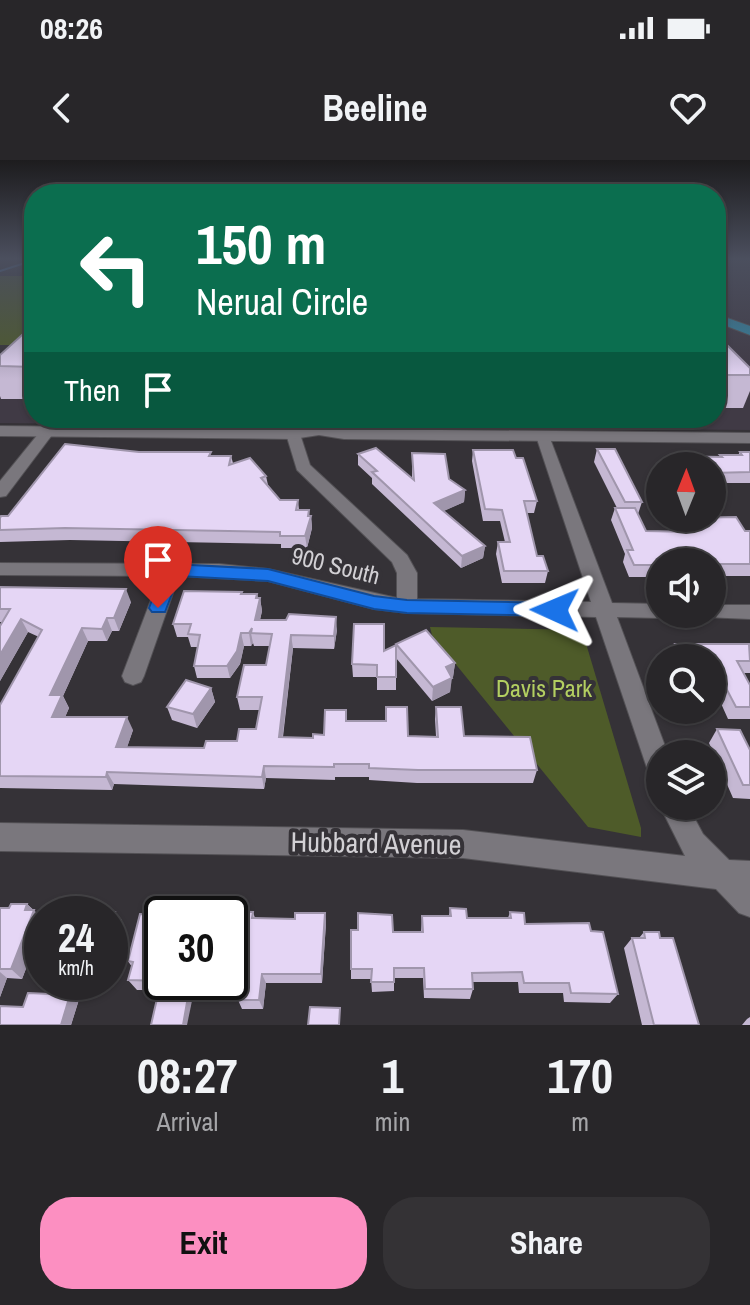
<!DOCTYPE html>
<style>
:root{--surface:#282629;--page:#343235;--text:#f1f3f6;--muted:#a5a5a8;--line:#444346;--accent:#fc8fc1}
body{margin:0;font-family:"Archivo Narrow",sans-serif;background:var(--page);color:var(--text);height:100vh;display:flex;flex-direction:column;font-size:30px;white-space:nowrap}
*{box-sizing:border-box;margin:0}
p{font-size:26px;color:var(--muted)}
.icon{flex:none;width:44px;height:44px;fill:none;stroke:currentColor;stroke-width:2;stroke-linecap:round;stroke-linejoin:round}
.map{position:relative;height:865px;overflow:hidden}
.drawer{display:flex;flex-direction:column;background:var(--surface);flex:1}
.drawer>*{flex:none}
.top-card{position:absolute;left:24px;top:24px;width:702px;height:244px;border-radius:32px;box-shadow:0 2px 6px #0004,0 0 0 2px var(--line);background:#0b6e4f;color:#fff;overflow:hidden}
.needle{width:52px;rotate:1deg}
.fabs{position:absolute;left:646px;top:292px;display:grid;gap:16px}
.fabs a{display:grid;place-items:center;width:80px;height:80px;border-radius:50%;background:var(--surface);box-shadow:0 2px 6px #0004,0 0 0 2px var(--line);font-size:40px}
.speed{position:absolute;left:24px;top:736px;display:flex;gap:16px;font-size:40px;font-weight:700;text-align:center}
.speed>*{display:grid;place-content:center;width:104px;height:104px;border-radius:50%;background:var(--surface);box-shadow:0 2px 6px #0004,0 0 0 2px var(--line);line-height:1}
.speed small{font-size:20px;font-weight:400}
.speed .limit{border:4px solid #111;border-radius:12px;background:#fff;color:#111}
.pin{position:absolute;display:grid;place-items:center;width:68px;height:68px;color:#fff;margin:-82px -34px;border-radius:50% 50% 50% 0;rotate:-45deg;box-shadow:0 0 8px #0007}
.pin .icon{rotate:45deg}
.me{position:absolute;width:88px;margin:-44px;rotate:271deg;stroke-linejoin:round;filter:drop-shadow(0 0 6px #0008)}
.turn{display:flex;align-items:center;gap:28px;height:168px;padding:0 40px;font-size:36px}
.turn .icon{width:104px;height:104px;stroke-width:2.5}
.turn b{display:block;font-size:56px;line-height:68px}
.then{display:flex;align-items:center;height:76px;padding:0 40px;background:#0003;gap:16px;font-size:30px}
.eta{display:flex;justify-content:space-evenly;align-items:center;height:136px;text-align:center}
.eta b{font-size:48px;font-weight:800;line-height:56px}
.action{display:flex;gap:16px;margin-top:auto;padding:16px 40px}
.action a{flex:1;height:92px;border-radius:32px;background:var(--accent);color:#111;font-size:32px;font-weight:800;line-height:92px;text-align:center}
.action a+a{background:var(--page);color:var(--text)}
.status{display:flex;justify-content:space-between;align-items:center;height:56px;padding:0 40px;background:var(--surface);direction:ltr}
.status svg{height:22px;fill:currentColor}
header{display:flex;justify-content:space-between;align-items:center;height:104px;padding:0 40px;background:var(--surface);font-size:36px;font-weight:800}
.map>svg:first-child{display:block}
</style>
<div class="status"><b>08:26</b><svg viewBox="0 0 49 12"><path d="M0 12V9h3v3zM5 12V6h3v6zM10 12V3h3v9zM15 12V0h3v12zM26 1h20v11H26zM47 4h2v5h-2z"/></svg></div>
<header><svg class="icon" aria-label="back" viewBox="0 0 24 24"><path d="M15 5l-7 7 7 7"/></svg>Beeline<svg class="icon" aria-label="heart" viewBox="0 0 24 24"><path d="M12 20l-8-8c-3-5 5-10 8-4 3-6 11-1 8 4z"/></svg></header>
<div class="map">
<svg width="750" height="865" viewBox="0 0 750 865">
<rect width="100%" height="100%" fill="#353237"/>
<polygon fill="#403a45" points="716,98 750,98 750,270 0,263 0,204 34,172 34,258 716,258"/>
<g fill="#4e5b29">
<polygon points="0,116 34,116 34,172 19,185 0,185"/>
<polygon points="430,467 582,470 641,668 641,677 588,667 432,475"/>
</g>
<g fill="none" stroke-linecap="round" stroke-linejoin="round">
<polyline stroke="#4c87c3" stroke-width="2" points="0,111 34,100"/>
<g stroke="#535155" stroke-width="2">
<g id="minor">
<polygon points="48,267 55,271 6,336 0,337 0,321 43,268"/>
<polygon points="293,270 300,274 310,305 407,395 417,413 417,439 591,442 536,276 538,273 548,273 612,443 660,444 660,454 669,454 660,458 617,457 668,594 660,594 660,619 651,616 647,608 596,457 407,453 374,449 268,421 179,416 144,516 141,522 133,525 125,522 122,516 160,416 0,415 0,403 219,404 268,409 397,438 397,413 392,402 297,310 286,274"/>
<polygon points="712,445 750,445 750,459 705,457 703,454 712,454"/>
<polygon points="660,646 688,646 703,674 729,700 750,701 750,757 739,753 716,729 463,698 0,691 0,663 463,670 685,696"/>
</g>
</g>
<g stroke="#535155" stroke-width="2">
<polygon id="secondary" points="319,264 345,269 750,273 750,283 344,279 319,275 293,279 0,276 0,266 292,269"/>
</g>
<g stroke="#535155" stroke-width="2">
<polygon id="primary" points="716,154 750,166 750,175 716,162"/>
</g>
<use href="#minor" fill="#7a777d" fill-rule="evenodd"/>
<use href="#secondary" fill="#7a777d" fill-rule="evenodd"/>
<use href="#primary" fill="#3387a5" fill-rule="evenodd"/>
</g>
<g fill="#c5b8d3">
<polygon points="34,164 34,239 1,239 0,236 0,195"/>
<polygon points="716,174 750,208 750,231 743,248 716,248"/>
<polygon points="597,289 642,342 638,354 646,371 680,371 673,358 736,357 745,371 750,371 750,416 712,416 712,402 660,402 660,417 629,417 623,402 625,394 611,360 615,348 617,348 594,302"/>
<polygon points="473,290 516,298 537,341 534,353 526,353 537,396 548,411 545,423 502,423 496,394 498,382 505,382 500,361 483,361 472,301"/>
<polygon points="139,292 231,296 233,303 266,316 268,325 280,340 298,340 299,350 311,356 312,368 307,388 281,388 281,384 70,380 0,382 0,358 8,356"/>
<polygon points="740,292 750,292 750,323 712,323 712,306 666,306 669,296 719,297 720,295 738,295"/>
<polygon points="412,293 465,330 464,342 443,351 485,386 483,398 461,408 372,324 372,318 358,305 358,294 412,319"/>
<polygon points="0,427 131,442 119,471 112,471 107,481 88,481 63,536 69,548 65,557 133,570 127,587 204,588 237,581 256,569 260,550 240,550 237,537 266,505 270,486 254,486 253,483 251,486 244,486 240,504 230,518 197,518 194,506 198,487 191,487 188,477 177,477 173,464 242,434 257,434 258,438 260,438 262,451 260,460 337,470 334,489 293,488 283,577 313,578 324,575 347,561 408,576 436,576 435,559 436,547 464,576 537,610 533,623 417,623 369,620 369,617 335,617 335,620 266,618 264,629 114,624 112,630 0,628 0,545 39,477 28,472 0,521 0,466 2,462 0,462"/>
<polygon points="396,484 455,503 453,517 451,518 450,532 432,541 396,498 396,530 377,530 377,517 353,517 352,504 384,491 396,494"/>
<polygon points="675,484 750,485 750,513 744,513 750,525 750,559 728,559 719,539 712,539 712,498 670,498 669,496"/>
<polygon points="211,528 215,542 197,568 172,560 167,547"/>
<polygon points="717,569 750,590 750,639 733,638 709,583"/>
<polygon points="27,744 42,758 42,767 22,819 7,818 0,837 0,748 9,748"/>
<polygon points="450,748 467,758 508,758 510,752 525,764 591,771 618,834 610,843 564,842 563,833 519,833 518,822 473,822 473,829 470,839 424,838 423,818 394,818 394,831 372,832 371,819 351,819 351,809 393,772 421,772 422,756 449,756"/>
<polygon points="180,750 182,754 162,754 162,822 173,822 171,830 137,830 128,820 132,807 128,801 155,755"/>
<polygon points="253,752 255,758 295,759 325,753 326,763 322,823 266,823 263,849 242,849 238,840 244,799 230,799 230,754"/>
<polygon points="644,772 660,778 699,865 642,865 624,788 632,778 639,778"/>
<polygon points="54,822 104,822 101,833 81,833 71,865 0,865 23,847 50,834"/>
<polygon points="750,857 750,865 742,865 747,859"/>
</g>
<g fill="#a096ac">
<polygon points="465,330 464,342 433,356 434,343"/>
<polygon points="309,350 310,362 311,356 312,368 307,388 305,376"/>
<polygon points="485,386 483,398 461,408 462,396"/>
<polygon points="126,429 131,442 119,471 114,458"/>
<polygon points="257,434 258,443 260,438 262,451 257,472 255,460"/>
<polygon points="336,457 337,470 334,489 334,476"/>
<polygon points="107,458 112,471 107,481 102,469"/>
<polygon points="21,459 28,472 0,521 0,495"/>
<polygon points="82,468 88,481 63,536 69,548 60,569 52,557 50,535"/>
<polygon points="252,468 251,473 253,483 251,486 249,473"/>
<polygon points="241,473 244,486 240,504 230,518 227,506"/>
<polygon points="291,475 293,488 281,590 279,577"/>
<polygon points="455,503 453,517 444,521 446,507"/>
<polygon points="452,518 450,532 432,541 433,527"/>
<polygon points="211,528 215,542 197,568 193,554"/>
<polygon points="127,557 133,570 123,599 116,587"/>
<polygon points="264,606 266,618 264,629 262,617"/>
<polygon points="107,612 114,624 112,630 106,617"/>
<polygon points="27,744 42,758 42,767 22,819 11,809"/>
<polygon points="115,752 122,760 110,801 110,770"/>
<polygon points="325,753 326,763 322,823 321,814"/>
<polygon points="0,812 7,818 0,837"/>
<polygon points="262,814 266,823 263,849 259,840"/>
<polygon points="95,822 104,822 101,833 94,826"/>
<polygon points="165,822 173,822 171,830"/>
<polygon points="73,825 81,833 71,865 61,865"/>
<polygon points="189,831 193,836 187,865 183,865"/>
</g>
<g fill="#e5d6f5" stroke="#a096ac" stroke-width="2">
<polygon points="34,164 34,207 0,206 0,195"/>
<polygon points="716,174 750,208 750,215 716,215"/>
<polygon points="65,284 139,292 211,292 209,296 231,296 229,305 250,298 266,316 261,318 280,340 298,340 296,350 309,350 308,356 311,356 305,376 280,376 280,372 65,368 0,370 0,358 1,356 8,356"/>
<polygon points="376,288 414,320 412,293 445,294 449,319 465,330 434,343 485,386 462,396 372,312 377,311 358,294"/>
<polygon points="597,289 615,289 642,342 625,342"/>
<polygon points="473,290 513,290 516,298 523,298 537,341 524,341 537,396 543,396 548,411 504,411 498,382 510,382 502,350 485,349"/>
<polygon points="740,292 750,292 750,312 712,313 712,306 676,306 669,296 722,297 720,295 742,295"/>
<polygon points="615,348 635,348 646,371 692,372 684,358 736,357 745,371 750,371 750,404 712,404 712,402 660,402 660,405 634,405 627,390 633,390"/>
<polygon points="0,427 126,429 114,458 107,458 102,469 82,468 50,535 62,535 52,557 127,557 116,587 204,588 206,581 237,581 239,569 256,569 262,537 237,537 244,505 266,505 272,474 251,473 252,468 249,473 241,473 237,491 227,506 194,506 200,475 188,474 191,464 173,464 184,431 242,432 241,434 257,434 256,438 260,438 255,460 286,460 289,454 336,457 334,476 291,475 279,577 313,578 313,574 324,575 325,550 346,550 346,561 386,561 386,547 407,547 408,576 438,577 436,547 461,547 464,576 530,577 537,610 418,610 369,608 369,604 334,604 334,607 264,606 262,617 107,612 106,617 0,616 0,545 42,470 21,459 0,495 0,466 10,449 0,449"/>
<polygon points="354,464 384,464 384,491 396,485 396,517 377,517 377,505 352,504"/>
<polygon points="426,470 455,503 446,507 452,518 433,527 396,484"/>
<polygon points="675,484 749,484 750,501 737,501 750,525 750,547 736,547 726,528 712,528 712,498 681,498"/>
<polygon points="186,520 211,528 193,554 167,547"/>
<polygon points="717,569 740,570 750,590 750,625 743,625"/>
<polygon points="11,744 27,744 25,750 34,750 11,809 0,809 0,748 9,748"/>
<polygon points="450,748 466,749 467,758 511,758 510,752 524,753 525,764 589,763 591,771 603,772 618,834 571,833 569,823 524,823 522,812 472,813 473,829 425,829 424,808 394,808 394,822 371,822 372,809 351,809 351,770 358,770 358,753 392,755 393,772 423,772 422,756 451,756"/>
<polygon points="156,750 180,750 180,754 162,754 162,821 128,820 133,802 128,801 140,754 155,755"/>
<polygon points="208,751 253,752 252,758 295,759 295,753 325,753 321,814 262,814 259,840 238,840 245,789 230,789 230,754 207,754"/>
<polygon points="71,752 115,752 110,770 110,754 70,754"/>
<polygon points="644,772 659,772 660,778 673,778 699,865 654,865 632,778 645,778"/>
<polygon points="54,822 95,822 94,826 73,825 61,865 0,865 0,846 23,847 28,833 50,834"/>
<polygon points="159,830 189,831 183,865 151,865"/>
<polygon points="310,847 340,848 339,865 308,865"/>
</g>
<linearGradient id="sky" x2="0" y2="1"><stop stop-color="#1d1c1e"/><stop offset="0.45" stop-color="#4b4f5e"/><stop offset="1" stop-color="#4b4f5e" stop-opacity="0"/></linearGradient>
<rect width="750" height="219" fill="url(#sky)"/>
<polygon fill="#1a73e8" stroke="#114b97" stroke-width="2" points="172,404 268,409 374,436 407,440 555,443 564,450 555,456 407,453 374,449 268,421 179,416 165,452 152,452 149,448 163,410"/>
<g text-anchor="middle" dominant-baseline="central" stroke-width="8" stroke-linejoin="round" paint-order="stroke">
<g font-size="24" fill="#d2d0d4" stroke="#353237">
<text transform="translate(336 405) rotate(14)">900 South</text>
</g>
<g font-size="24" fill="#b3cf61" stroke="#353237">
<text x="544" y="528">Davis Park</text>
</g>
<g font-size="28" fill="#d2d0d4" stroke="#353237">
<text transform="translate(376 683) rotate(1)">Hubbard Avenue</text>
</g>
</g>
</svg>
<div class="fabs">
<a><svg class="needle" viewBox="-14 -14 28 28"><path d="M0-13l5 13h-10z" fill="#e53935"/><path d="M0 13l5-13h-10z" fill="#a5a5a8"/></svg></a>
<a><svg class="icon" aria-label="sound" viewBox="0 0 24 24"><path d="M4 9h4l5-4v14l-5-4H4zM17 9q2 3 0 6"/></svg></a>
<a><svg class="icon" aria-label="search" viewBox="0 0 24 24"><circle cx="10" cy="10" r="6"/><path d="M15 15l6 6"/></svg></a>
<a><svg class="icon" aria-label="layers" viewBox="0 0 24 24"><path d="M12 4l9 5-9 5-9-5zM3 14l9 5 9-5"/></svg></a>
</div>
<div class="speed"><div>24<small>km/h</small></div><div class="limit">30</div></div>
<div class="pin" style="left:158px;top:448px;background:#d93025"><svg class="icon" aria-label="arrive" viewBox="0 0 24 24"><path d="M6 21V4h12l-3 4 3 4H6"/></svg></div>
<svg class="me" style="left:555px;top:450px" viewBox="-20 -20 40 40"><path d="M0-17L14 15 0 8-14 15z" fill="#1a73e8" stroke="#fff" stroke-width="4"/></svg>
<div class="top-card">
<div class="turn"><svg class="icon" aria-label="left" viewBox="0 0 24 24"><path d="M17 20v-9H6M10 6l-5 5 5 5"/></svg><div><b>150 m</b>Nerual Circle</div></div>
<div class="then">Then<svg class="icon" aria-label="arrive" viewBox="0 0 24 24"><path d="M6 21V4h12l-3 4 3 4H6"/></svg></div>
</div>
</div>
<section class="drawer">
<div class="eta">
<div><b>08:27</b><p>Arrival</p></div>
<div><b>1</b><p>min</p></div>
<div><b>170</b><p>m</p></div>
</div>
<div class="action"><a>Exit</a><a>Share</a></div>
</section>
